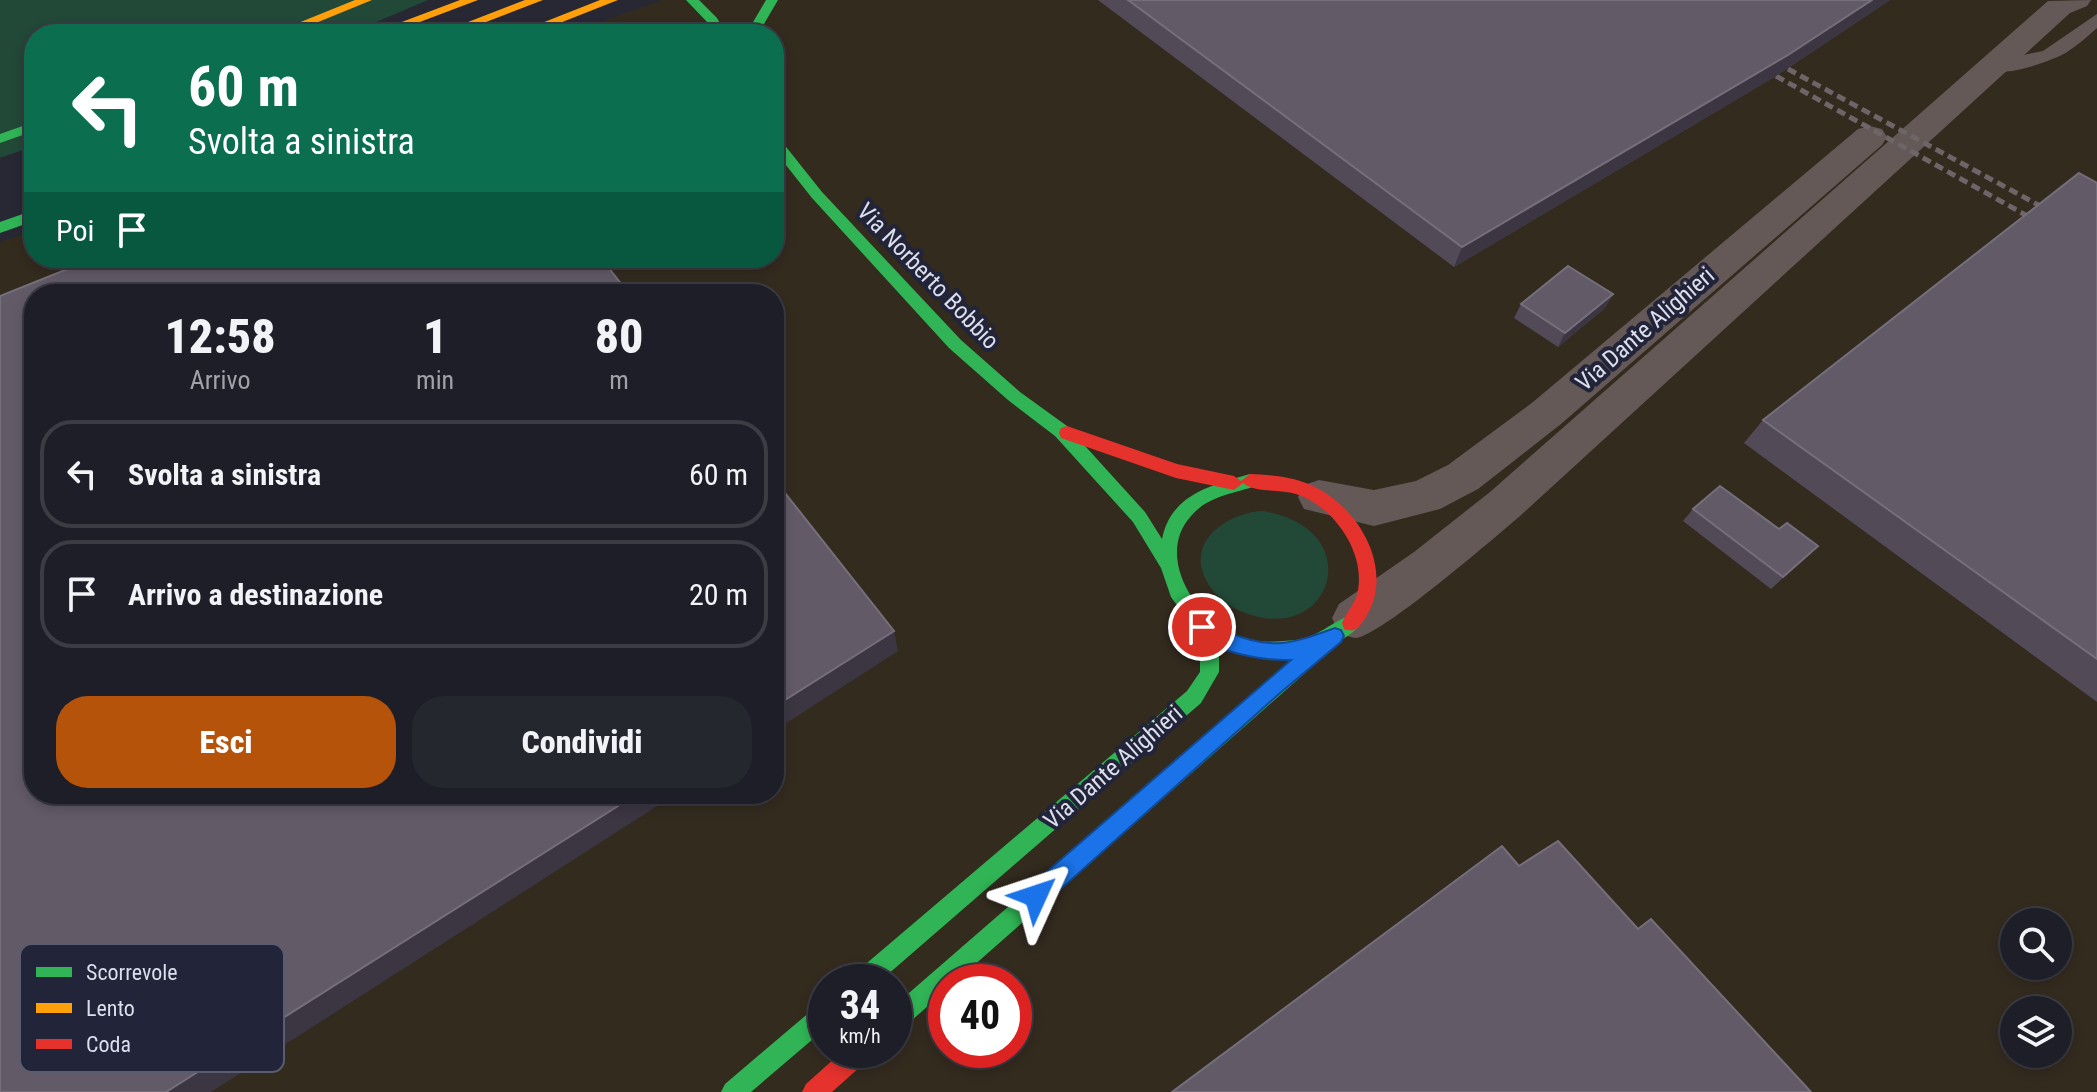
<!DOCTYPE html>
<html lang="it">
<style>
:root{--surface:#1d1e27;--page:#25272f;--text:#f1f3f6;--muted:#a0a2a7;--line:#3b3c44;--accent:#b45309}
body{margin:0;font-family:"Roboto Condensed",sans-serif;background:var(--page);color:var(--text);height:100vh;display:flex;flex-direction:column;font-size:30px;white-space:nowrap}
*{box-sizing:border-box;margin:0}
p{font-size:26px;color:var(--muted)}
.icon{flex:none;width:44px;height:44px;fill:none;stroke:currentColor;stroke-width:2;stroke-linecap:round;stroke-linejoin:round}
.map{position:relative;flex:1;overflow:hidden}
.details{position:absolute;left:24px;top:284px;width:760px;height:520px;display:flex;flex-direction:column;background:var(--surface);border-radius:32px;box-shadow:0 4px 12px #0003,0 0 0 2px var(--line)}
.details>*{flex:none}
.banner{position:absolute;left:24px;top:24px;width:760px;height:244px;border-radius:32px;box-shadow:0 4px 12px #0003,0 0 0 2px var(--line);background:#0b6e4f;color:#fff;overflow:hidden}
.fabs{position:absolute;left:2000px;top:908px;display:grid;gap:16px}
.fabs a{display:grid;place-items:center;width:72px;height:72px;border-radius:50%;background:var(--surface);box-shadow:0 4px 12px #0003,0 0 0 2px var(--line);font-size:40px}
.speed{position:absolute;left:808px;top:964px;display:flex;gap:16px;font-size:40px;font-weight:700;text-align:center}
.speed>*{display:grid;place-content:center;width:104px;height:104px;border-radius:50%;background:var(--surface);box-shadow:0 4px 12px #0003,0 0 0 2px var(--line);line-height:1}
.speed small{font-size:20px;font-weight:400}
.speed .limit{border:12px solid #d22;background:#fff;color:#111}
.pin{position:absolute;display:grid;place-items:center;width:68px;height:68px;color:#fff;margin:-34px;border:4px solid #fff;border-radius:50%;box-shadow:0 2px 8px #0007}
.me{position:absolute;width:88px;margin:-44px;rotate:48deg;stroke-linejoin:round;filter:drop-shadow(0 0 6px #0008)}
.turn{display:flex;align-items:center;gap:28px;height:168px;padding:0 32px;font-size:36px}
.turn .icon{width:104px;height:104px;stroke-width:2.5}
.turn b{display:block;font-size:56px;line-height:68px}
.then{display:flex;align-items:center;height:76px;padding:0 32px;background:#0003;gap:16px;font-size:30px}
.eta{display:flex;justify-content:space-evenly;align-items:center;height:136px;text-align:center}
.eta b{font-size:48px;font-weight:800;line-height:56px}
.action{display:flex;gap:16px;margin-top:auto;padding:16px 32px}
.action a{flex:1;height:92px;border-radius:32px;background:var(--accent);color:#fff;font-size:32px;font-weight:800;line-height:92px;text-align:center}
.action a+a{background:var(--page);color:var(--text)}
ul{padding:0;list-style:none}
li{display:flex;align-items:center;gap:24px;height:108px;margin:0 16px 12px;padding:0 16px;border:4px solid var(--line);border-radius:32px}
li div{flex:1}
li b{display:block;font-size:30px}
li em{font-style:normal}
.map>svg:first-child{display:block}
</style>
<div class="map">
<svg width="2097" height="1092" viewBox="0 0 2097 1092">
<rect width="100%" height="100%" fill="#272834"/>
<path fill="#342b1f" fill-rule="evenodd" d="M662,0H2097V1092H0V242L34,230V258H774V34H566ZM34,294H774V794H34ZM2014,922H2058V966H2014ZM826,982H894V1050H826ZM946,982H1014V1050H946ZM2014,1010H2058V1054H2014Z"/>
<g fill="#224837">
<polygon points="0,0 428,0 348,34 34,34 34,146 0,158"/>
<path d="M1262,511C1367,527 1335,641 1251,615C1236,610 1221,602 1211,588C1181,546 1222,514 1262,511Z"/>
</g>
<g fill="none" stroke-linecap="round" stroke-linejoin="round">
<path fill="#645957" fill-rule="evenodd" d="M2097,14V28C2087,37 2078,45 2067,52C2051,62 1996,81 1982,67L1985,63L2043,51Z"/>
<g fill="#645957" fill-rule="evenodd">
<path d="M2091,0L2087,6L2070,13L1520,516C1494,538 1382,635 1356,638C1351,638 1344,634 1339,632L1332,618L1339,604L1414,552L1490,492L2048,1Z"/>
<polygon points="1870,126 1882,129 1887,137 1882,145 1561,424 1478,489 1440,509 1374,526 1304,509 1298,497 1304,485 1319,480 1374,490 1416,481 1448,465 1533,402 1858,129"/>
</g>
<g fill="#30b455" fill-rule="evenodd">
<polygon points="686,0 699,0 717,18 726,34 714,34 708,23"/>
<polygon points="766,0 778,0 758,34 746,34"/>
<polygon points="34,122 34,131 0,143 0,134"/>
<path d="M774,137L779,138L822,192L961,340L1020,392L1067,426L1145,512L1162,539C1171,494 1212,485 1250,474L1256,476L1259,481L1256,486C1232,494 1208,496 1191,516C1156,555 1193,613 1230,634C1249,644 1276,642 1296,640C1319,637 1331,622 1351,615L1358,617L1360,623C1354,637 1335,639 1329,652L955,982H946V990L902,1029L894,1032V1006L1296,657H1257L1219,647V672L1201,703L879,982H851L854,974L1187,691L1200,672V647L1193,627L1171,597L1161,568L1133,522L1055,436L1008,400L949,348L812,198L774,150Z"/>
<polygon points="34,210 34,221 0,233 0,222"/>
<polygon points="826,1002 826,1028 751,1092 721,1092 725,1084 818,1005"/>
</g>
<g fill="#ff9f0a" fill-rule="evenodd">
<polygon points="355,0 372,0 289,34 271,34"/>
<polygon points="460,0 478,0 388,34 370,34"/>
<polygon points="525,0 543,0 455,34 437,34"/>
<polygon points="600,0 618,0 532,34 514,34"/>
</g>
<g fill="#e5322d" fill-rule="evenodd">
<path d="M1067,426L1177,464L1234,476L1241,481L1250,474C1273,475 1297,477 1317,488C1362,511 1396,574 1364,620C1358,628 1355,633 1344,629L1342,623C1347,611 1356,603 1358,590C1365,551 1333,506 1296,494C1280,489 1255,493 1243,483L1234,490L1176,478L1061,438L1059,433L1061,428Z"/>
<polygon points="844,1050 874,1050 870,1058 832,1092 802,1092 806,1084"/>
</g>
<g stroke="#6d6568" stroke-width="5" stroke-dasharray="9 5" stroke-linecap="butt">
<polyline points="1788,69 2044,208"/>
<polyline points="1776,76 2031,218"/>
</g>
</g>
<g fill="#534a57">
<polygon points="1098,0 1890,0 1776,76 1454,267"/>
<polygon points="2097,183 2097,702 1744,443 1763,420"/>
<polygon points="1613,294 1605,308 1558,347 1514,318 1521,304"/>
<polygon points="1693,509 1818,546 1771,589 1683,521"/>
</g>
<g fill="#3b3642">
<polygon points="1872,0 1890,0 1776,76 1454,267 1462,247"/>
<polygon points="1613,294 1605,308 1558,347 1565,333"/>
<polygon points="894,631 898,651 774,731 774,707"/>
<polygon points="637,794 676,794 211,1092 166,1092"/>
</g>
<g fill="#625a67" stroke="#756f7c" stroke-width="2">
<polygon points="1128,0 1872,0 1788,55 1462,247"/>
<polygon points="2079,173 2097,183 2097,659 1763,420"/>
<polygon points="95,258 288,258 290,260 296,258 601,258 629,294 34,294 34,794 637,794 166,1092 0,1092 0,296"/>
<polygon points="1568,266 1613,294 1565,333 1521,304"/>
<polygon points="774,479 894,631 774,707"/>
<polygon points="1720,486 1779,529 1787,523 1818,546 1783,577 1693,509"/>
<polygon points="1558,841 1638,929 1651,919 1811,1092 1172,1092 1502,846 1519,866"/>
</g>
<path fill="#1a73e8" stroke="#114b97" stroke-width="2" d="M1202,618C1212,622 1220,629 1230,633C1274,651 1293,643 1335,628L1341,630L1344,636L1341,642L1280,693L1044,904L1036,907L1028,904L1025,896L1028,888L1291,660C1265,661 1205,652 1193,627L1195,621Z"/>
<g text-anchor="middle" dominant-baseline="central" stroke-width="8" stroke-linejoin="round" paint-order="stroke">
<g font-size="24" fill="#dcdeec" stroke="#222439">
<text transform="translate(928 276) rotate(46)">Via Norberto Bobbio</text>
<text transform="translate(1645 329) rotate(-41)">Via Dante Alighieri</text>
<text transform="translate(1113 767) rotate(-41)">Via Dante Alighieri</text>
</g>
</g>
<rect x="20" y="944" width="264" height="128" rx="12" fill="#222439" stroke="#5a5c6f" stroke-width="2"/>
<rect x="36" y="967" width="36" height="10" fill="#30b455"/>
<rect x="36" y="1003" width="36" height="10" fill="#ff9f0a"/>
<rect x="36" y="1039" width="36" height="10" fill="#e5322d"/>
<g font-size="22" fill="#dcdeec">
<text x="86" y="980">Scorrevole</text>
<text x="86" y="1016">Lento</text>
<text x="86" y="1052">Coda</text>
</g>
</svg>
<div class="fabs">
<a><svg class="icon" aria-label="search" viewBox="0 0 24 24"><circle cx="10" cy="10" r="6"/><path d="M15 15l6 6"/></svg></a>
<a><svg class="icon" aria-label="layers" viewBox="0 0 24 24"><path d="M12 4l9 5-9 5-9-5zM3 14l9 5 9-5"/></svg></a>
</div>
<div class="speed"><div>34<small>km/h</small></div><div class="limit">40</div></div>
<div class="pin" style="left:1202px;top:627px;background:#d93025"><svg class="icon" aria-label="arrive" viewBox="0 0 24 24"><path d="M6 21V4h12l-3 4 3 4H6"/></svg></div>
<svg class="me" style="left:1036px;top:896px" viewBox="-20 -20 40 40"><path d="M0-17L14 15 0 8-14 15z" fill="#1a73e8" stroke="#fff" stroke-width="4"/></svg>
<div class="banner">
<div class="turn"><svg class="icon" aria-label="left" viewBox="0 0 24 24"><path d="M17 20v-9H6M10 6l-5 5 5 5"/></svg><div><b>60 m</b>Svolta a sinistra</div></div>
<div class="then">Poi<svg class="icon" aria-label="arrive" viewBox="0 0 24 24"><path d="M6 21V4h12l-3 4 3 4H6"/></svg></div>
</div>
<section class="details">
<div class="eta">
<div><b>12:58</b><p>Arrivo</p></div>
<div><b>1</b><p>min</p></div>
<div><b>80</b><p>m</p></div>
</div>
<ul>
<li><svg class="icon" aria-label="left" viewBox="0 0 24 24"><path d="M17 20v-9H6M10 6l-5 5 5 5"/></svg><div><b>Svolta a sinistra</b></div><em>60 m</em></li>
<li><svg class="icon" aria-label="arrive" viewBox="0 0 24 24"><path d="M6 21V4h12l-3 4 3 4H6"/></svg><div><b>Arrivo a destinazione</b></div><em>20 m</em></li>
</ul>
<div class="action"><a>Esci</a><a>Condividi</a></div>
</section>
</div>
